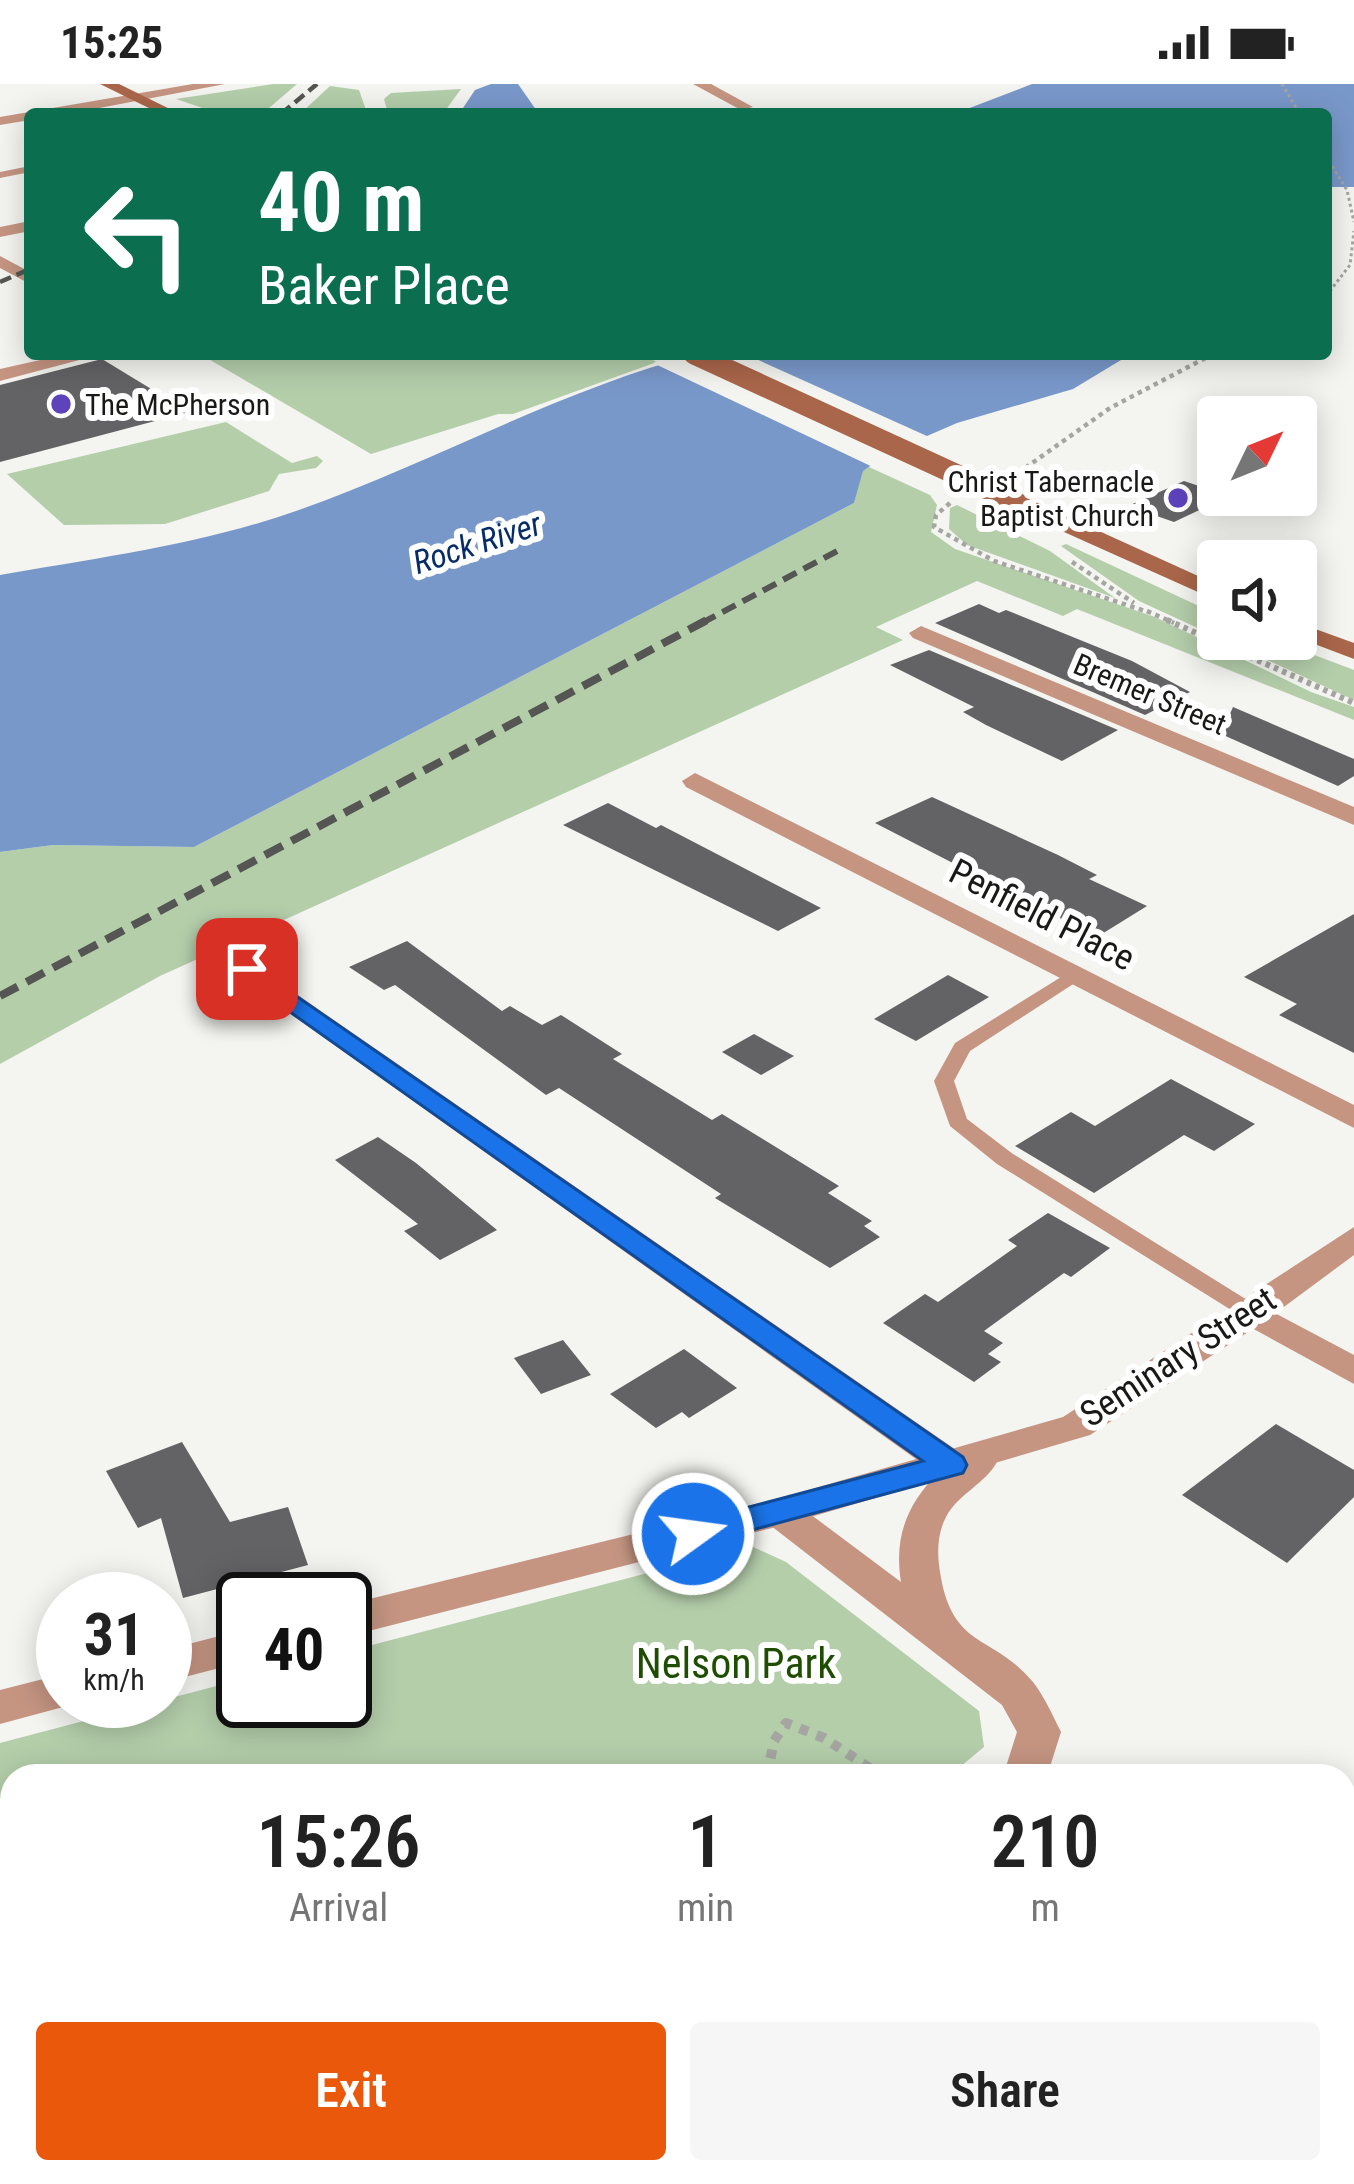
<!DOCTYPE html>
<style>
:root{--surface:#fff;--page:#f6f6f6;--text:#222;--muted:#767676;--accent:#ea580c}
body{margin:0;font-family:"Roboto Condensed",sans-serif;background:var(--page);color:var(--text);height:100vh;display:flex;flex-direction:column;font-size:45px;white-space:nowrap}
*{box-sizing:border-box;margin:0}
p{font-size:39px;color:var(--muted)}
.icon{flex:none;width:66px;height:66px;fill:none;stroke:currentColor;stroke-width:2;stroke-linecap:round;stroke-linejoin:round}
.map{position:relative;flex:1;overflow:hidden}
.side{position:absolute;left:0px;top:1680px;width:1356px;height:420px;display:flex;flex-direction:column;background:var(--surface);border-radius:36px 36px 0 0;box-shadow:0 6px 30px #0003}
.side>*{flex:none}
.top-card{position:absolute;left:24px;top:24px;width:1308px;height:252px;border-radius:12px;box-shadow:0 6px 30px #0003;background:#0b6e4f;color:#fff;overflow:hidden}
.needle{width:78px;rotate:47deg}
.tools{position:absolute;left:1197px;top:312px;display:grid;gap:24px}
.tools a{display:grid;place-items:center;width:120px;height:120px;border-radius:12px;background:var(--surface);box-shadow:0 6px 30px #0003;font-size:60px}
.speed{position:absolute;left:36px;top:1488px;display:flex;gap:24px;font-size:60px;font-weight:700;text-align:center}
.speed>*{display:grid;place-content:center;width:156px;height:156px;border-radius:50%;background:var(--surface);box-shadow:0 6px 30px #0003;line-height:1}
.speed small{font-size:30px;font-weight:400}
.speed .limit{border:6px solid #111;border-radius:18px;background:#fff;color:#111}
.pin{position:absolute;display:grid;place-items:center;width:102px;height:102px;color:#fff;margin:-51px;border-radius:24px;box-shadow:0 6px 18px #0006}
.me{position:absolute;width:132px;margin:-66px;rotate:76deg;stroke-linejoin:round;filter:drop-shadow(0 0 9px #0008)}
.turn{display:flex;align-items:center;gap:42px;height:252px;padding:0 36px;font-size:54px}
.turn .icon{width:156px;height:156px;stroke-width:2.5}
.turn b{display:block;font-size:84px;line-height:102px}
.eta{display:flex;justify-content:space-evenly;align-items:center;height:204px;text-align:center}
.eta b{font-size:72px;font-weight:600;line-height:84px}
.action{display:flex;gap:24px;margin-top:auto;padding:24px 36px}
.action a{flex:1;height:138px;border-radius:12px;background:var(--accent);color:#fff;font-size:48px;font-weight:600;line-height:138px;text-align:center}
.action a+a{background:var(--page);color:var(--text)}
.status{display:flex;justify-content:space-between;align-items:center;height:84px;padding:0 60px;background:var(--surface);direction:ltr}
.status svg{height:33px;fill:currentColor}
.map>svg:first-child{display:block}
</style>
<div class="status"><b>15:25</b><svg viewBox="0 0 49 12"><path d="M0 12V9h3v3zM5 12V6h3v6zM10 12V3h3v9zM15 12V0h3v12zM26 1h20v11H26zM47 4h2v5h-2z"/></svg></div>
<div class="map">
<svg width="1354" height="2100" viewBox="0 0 1354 2100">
<rect width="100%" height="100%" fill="#f4f4f0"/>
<g fill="#b4ceaa">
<polygon points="273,0 297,0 262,30 220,30 176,15"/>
<polygon points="330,2 359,6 367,29 300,30"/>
<polygon points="461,5 445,27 388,30 384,15 391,9"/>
<polygon points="200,270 640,270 657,278 513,330 498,330 371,370"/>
<polygon points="226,338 292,379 317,372 323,377 316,384 279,390 269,407 165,440 64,441 7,390"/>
<polygon points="869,383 930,411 937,421 931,448 955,465 1155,533 1311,608 1354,623 1354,636 1077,525 1063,532 977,497 876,543 903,556 160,892 0,980 0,768 53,761 194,763 854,419 862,387"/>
<polygon points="957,421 1050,467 1115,514 967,461 949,445 950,424"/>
<polygon points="1066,460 1218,531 1218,555 1272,555 1354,586 1354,616 1139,517 1061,462"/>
<polygon points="751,1462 786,1478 979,1627 984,1663 949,1692 12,1692 12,2088 657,2088 644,2100 0,2100 0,1659 243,1595 243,1617 345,1617 345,1568"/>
</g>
<g fill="#7998ca">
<polygon points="491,0 518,0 539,30 459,30 475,6"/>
<polygon points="1032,0 1354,0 1354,103 1326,103 1326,30 954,30"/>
<path d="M698,270H1131L1073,305L957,339L890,368L863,387L854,419L194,763L53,761L0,768V491C98,474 202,460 296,427C432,379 559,306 698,270Z"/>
</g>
<polygon fill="#f4f4f0" points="674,270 745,270 938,357 877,385 653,279"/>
<g fill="#636265">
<polygon points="102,275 189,328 0,378 0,301"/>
<polygon points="1184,397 1229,412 1174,438 1128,422"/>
<polygon points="979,520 999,529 1006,526 1132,577 1190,608 1145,631 935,539"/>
<polygon points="929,566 1118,646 1062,677 986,641 963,628 974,623 890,581"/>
<polygon points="1233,623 1354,675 1354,692 1338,702 1221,650"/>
<polygon points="932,713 1058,771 1097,791 1089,795 1147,822 1097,853 875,739"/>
<polygon points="608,719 656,744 661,741 821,824 778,847 563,741"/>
<polygon points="1354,830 1354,969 1279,931 1297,920 1244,893"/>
<polygon points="407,857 502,927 510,922 542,941 561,931 622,970 613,975 712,1036 722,1030 839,1102 828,1109 872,1137 864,1142 880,1153 830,1184 715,1114 721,1110 559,1004 546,1011 395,901 384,906 349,883"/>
<polygon points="948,891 989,913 916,957 874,935"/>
<polygon points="754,950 794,972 761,991 722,968"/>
<polygon points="1171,995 1255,1040 1214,1067 1184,1051 1094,1109 1015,1062 1071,1028 1095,1042"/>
<polygon points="378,1053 416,1079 497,1146 440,1176 404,1147 418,1140 335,1076"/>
<polygon points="1048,1129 1110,1164 1071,1193 1064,1189 984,1247 1003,1259 988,1270 1001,1278 974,1298 883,1239 925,1210 938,1218 1017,1162 1008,1156"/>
<polygon points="563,1256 591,1291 541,1310 514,1274"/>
<polygon points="684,1265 737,1304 689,1334 682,1328 656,1344 610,1310"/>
<polygon points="1276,1340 1354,1386 1354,1413 1287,1479 1182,1411"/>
<polygon points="182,1358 230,1438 288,1423 308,1481 183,1514 161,1434 138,1444 106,1387"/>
</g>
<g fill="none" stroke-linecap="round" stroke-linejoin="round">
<g stroke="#a5a5a2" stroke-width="3" stroke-dasharray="3 3" stroke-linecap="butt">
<polyline points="1282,0 1300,30"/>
<polyline points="1326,72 1347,106 1354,138"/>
<polyline points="1326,212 1350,181 1354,147"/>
</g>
<g stroke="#a5a5a2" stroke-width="4.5" stroke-dasharray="4.5 4.5" stroke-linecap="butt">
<polyline points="1018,389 1110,324 1213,270"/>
<polyline points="950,419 936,431 934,443 994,477 1148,528"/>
<polyline points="1072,478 1134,519"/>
<polyline points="1147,527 1174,539"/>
</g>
<polyline stroke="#a5a5a2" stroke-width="6" stroke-dasharray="4.5 4.5" stroke-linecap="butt" points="1167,536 1354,619"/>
<polyline stroke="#a5a5a2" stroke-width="10" stroke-dasharray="9 9" stroke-linecap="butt" points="767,1692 774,1657 786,1639 824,1654 882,1692"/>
<g fill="#c59582" fill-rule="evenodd">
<polygon points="30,82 30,88 0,94 0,88"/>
<polygon points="1074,885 1081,887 1084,891 1081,895 970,967 954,997 967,1035 1013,1070 1260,1224 1264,1229 1260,1234 1244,1234 997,1080 950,1042 934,997 955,959"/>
</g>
<g fill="#c59582" fill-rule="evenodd">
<polygon points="193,0 225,0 68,30 30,30 30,36 0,41 0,33"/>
<polygon points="693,0 711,0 753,23 741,26"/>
<polygon points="30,137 30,147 0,153 0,143"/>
<polygon points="0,172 30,188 30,200 0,184"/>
<polygon points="67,270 102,270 0,297 0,285"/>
<polygon points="921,542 1354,723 1354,741 913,554 909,549"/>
<polygon points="695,689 1354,1021 1354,1044 686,703 682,697"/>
<path d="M247,876L962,1370L978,1364L992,1368L997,1378C985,1400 958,1410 946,1433C937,1450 937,1470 940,1488C952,1566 992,1549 1033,1598C1044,1612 1053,1632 1061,1648L1047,1692H1003L1017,1648L1002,1621L766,1438L760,1428L766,1418L780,1414L794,1418L901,1498C894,1454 906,1422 937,1390L236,891L232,885L236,879Z"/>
<polygon points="1252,1217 1354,1271 1354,1300 1239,1237 1234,1229 1239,1221"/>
<polygon points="694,2088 755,2088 750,2100 689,2100"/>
<polygon points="996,2088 1056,2088 1061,2100 1001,2100"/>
</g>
<g fill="#c59582" fill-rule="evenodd">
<polygon points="1354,1143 1354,1171 1265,1237 1090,1351 780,1442 345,1553 345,1521 780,1414 1063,1333"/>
<polygon points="243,1546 243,1578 165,1598 165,1566"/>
<polygon points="63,1590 63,1617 78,1619 0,1640 0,1606"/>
</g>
<g fill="#aa664a" fill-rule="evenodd">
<polygon points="100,0 119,0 180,30 161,30"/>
<polygon points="1008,413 1024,413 1218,501 1218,517 1008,423"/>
<polygon points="1296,538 1354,559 1354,575 1296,553"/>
</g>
<g stroke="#555553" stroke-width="4.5" stroke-dasharray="12 6" stroke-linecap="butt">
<polyline points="281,30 317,0"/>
<polyline points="0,198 30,185"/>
</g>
<polyline stroke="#555553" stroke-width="6" stroke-dasharray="15 8" stroke-linecap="butt" points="702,539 841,465"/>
<polyline stroke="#555553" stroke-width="8" stroke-dasharray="20 10" stroke-linecap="butt" points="0,912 707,536"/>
<polyline stroke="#aa664a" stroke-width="21" points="694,270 1016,418"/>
</g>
<polygon fill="#1a73e8" stroke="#114b97" stroke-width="3" points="247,878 963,1373 967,1381 963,1389 693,1462 681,1459 676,1450 681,1441 923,1377 238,891 238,880"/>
<g fill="#5d43bc" stroke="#fff" stroke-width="4.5">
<circle cx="61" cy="320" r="12"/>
<circle cx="1178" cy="414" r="12"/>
</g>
<g text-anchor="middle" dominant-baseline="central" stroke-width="12" stroke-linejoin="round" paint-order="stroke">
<g font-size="30" fill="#191918" stroke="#fff" text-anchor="start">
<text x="85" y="320">The McPherson</text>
<text x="1154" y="397" text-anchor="end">Christ Tabernacle<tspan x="1154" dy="34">Baptist Church</tspan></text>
</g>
<g font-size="30" fill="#191918" stroke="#fff">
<text transform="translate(1150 610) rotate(23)">Bremer Street</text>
</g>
<g font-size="33" font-style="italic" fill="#072d69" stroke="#fff">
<text transform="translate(477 459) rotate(-18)">Rock River</text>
</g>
<g font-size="36" fill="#191918" stroke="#fff">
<text transform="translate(1042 831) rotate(27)">Penfield Place</text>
<text transform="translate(1178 1273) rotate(-33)">Seminary Street</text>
</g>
<g font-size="42" fill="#1f4e03" stroke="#fff">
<text x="736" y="1579">Nelson Park</text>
</g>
</g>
</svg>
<div class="tools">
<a><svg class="needle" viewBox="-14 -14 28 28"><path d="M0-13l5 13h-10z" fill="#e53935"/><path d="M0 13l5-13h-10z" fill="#767676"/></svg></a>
<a><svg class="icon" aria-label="sound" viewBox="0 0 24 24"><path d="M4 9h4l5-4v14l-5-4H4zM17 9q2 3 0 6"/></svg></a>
</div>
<div class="speed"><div>31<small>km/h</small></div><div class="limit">40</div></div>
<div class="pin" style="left:247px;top:885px;background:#d93025"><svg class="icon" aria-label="arrive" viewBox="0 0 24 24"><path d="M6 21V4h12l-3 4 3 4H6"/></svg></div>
<svg class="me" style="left:693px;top:1450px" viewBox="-20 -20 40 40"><circle r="17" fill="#1a73e8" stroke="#fff" stroke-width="3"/><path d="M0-11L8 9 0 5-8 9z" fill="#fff"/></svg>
<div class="top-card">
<div class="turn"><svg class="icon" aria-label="left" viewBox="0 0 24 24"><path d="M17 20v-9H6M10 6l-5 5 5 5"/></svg><div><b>40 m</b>Baker Place</div></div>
</div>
<section class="side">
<div class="eta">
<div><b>15:26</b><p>Arrival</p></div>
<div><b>1</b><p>min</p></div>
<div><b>210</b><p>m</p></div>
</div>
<div class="action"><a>Exit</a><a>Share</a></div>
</section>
</div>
